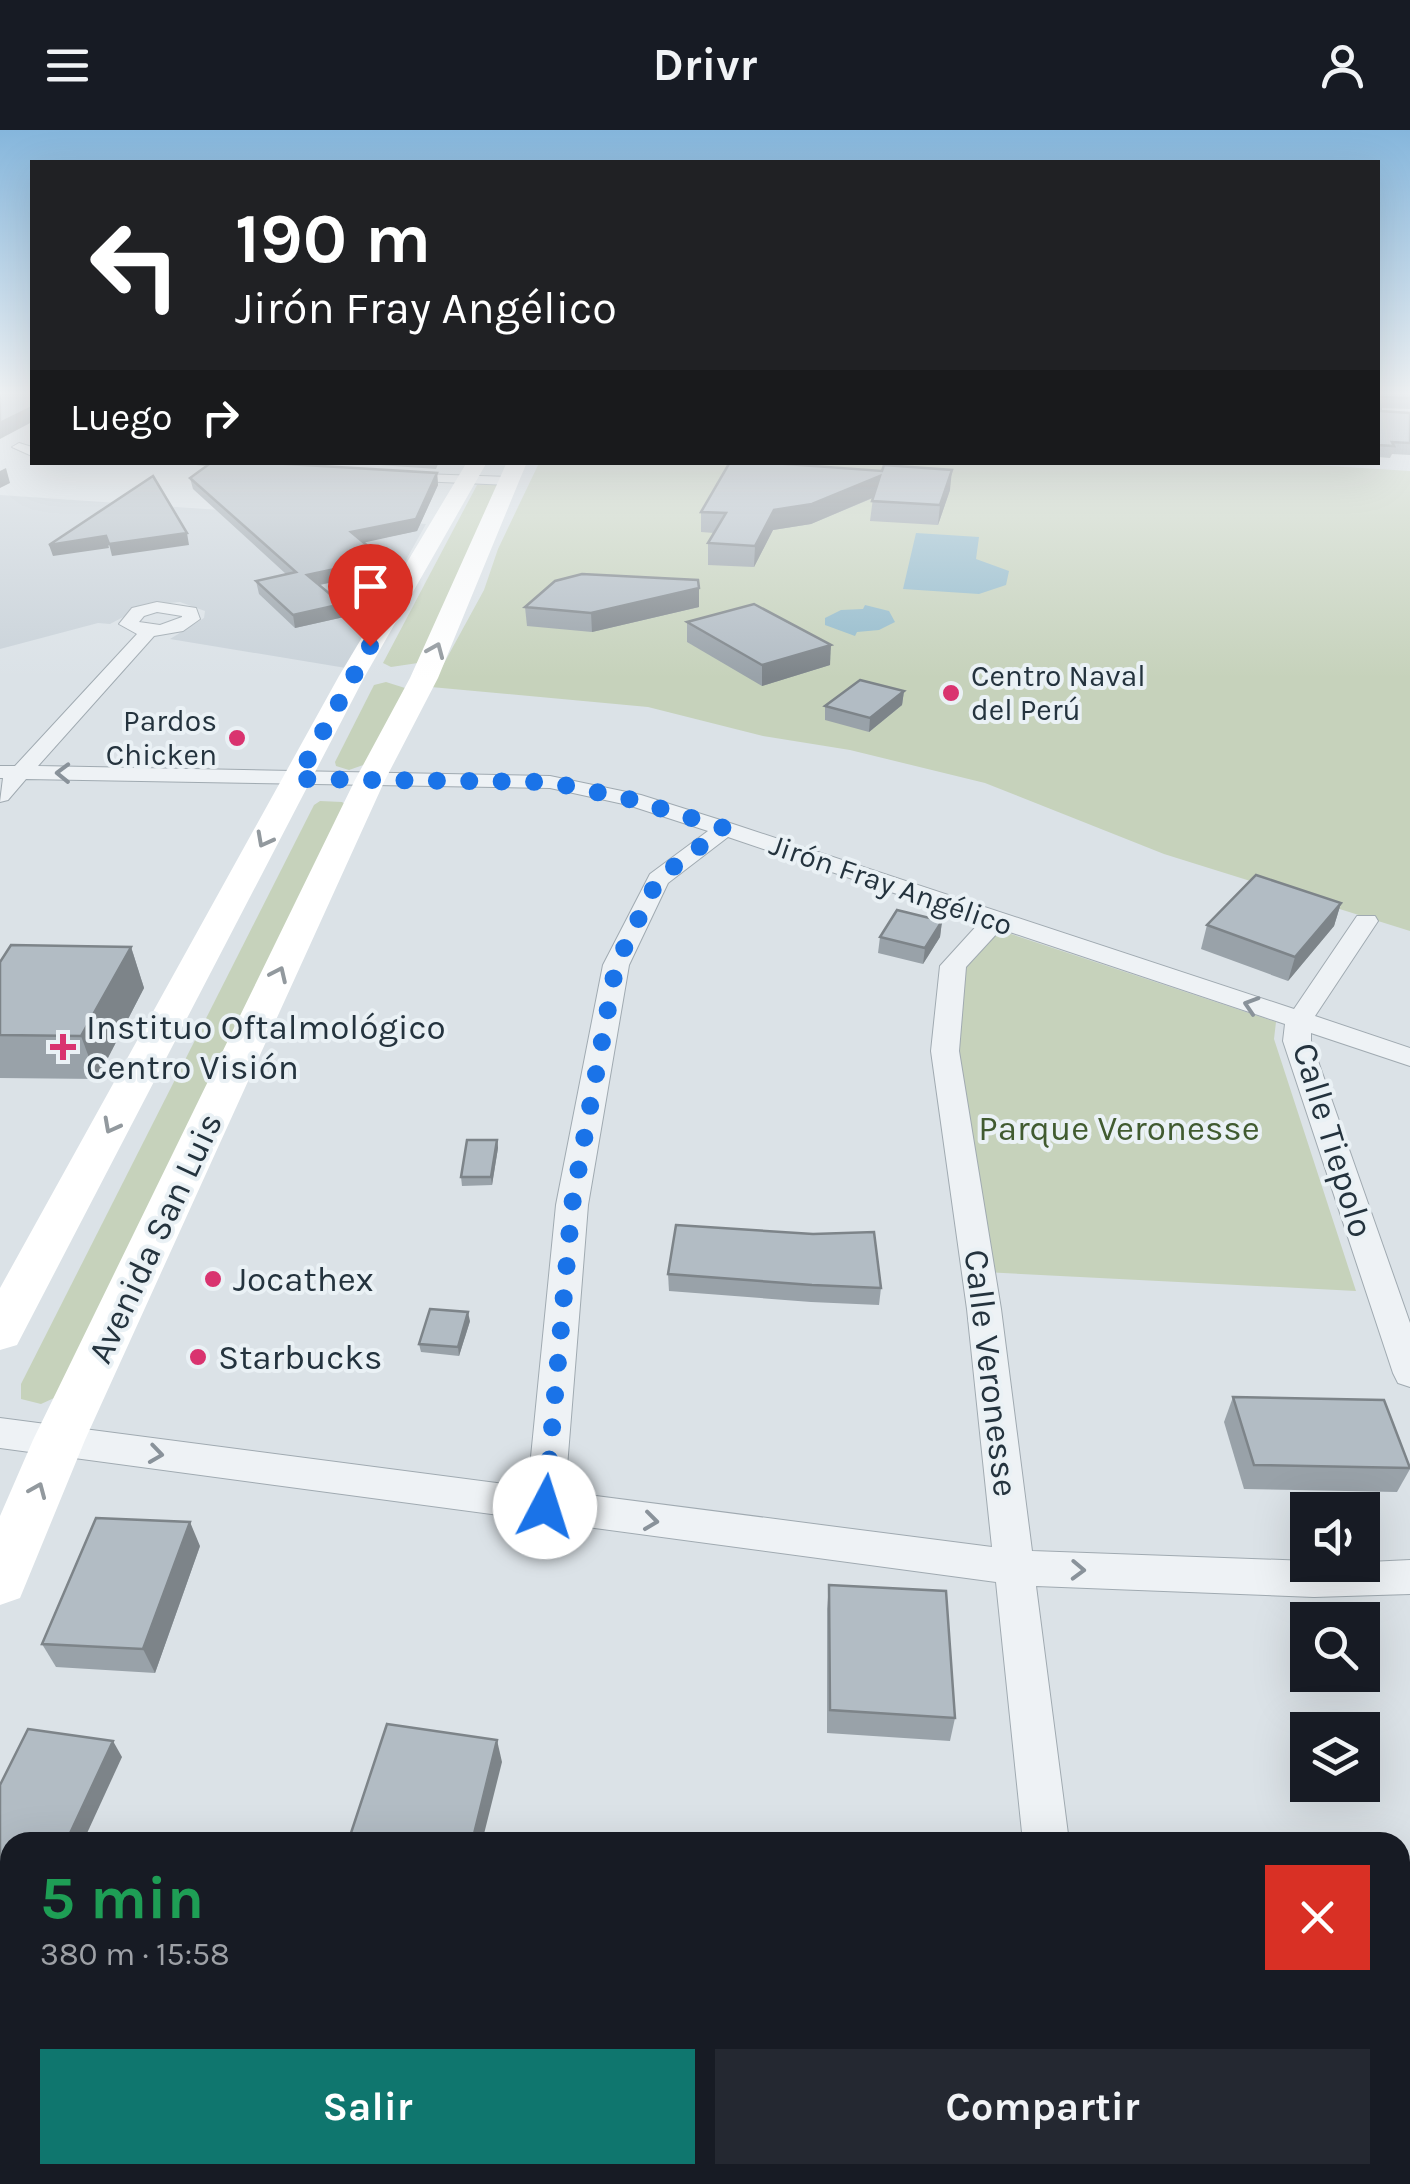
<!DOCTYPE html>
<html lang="es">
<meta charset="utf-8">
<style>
:root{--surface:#171b24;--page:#242831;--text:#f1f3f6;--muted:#9ea1a6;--accent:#0f766e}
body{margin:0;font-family:Karla,sans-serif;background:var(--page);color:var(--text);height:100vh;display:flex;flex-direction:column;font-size:38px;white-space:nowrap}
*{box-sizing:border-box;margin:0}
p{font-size:32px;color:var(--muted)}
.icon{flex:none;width:55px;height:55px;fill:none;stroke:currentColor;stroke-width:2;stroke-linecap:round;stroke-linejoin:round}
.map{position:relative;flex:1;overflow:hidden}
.panel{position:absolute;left:0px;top:1702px;width:1410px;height:352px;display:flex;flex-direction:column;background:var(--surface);border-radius:30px 30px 0 0;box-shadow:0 10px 40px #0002}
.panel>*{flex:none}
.banner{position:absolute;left:30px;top:30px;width:1350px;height:305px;border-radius:0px;box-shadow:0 10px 40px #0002;background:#202124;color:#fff;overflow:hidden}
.fabs{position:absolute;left:1290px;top:1362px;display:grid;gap:20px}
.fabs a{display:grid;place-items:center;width:90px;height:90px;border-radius:0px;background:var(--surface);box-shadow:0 10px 40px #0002;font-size:50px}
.pin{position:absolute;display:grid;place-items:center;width:85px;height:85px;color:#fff;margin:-102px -42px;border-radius:50% 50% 50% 0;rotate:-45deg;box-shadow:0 0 10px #0007}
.pin .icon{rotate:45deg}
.me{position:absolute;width:110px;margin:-55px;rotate:5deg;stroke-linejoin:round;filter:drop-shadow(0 0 8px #0008)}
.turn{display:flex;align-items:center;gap:35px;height:210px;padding:0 40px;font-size:45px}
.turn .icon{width:130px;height:130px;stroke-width:2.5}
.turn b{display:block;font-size:70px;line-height:85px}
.then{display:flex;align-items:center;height:95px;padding:0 40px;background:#0003;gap:20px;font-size:38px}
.round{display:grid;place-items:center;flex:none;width:105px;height:105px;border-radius:0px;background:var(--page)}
.head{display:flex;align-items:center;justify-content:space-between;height:170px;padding:0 40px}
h1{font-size:60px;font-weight:700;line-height:75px;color:#1e9e55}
.cta{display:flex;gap:20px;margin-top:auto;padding:20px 40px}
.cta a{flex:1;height:115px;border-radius:0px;background:var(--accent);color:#fff;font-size:40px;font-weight:700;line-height:115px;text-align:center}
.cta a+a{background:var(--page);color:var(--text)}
header{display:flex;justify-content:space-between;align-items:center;height:130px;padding:0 40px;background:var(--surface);font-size:45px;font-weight:700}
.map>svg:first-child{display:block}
</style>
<header><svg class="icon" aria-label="menu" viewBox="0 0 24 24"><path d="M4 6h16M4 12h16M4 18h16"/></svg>Drivr<svg class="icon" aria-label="person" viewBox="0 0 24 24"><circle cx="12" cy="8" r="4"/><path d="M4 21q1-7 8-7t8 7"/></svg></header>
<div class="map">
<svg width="1410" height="2054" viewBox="0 0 1410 2054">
<rect width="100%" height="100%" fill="#dbe2e7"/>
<polygon fill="#c9d2d9" points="0,365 426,394 346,538 170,509 204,488 205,481 180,472 146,475 110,494 98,493 0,519"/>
<g fill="#c6d2bb">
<polygon points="1266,332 1410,341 1410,801 1164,724 985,653 850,620 763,606 648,577 431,557 484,460 498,419 539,333"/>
<polygon points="494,353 500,356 418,533 391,537 383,533 477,355"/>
<polygon points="386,552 405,558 369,633 349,640 336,636 335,632 374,555"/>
<polygon points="320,671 342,672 346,675 65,1263 41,1274 21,1269 21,1254 314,675"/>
<polygon points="999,800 1276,892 1274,909 1356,1161 984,1142 959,922 963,840"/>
<polygon points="0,1975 10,1977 10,2045 341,2045 441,2054 0,2054"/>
</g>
<g fill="#92bacb">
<polygon points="916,403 979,407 976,429 1009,441 1006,455 979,464 903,459"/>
<polygon points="865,475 889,481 895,492 879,500 857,502 855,506 825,495 825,488 841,480 863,479"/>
</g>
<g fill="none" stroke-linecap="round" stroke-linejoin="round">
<g stroke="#a0aab1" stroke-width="2">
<g id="minor">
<polygon points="19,313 32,317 32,326 12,317"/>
<polygon points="181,332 247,332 257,337 250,341"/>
<polygon points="391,343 509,347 516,351 509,355 396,350 389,346"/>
<path d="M157,472L196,478L200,489L183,501L154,506L38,636L550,646L641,665L733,694L1294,879L1357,786H1375L1378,791L1315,886L1410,918V936L1311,903V911L1410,1193V1257L1398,1253L1393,1243L1283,911L1285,894L1001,799L966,837L959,921L1001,1179L1032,1421L1308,1431V1435L1410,1430V1464L1314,1467L1036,1456L1069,1712H1023L996,1452L0,1318V1288L528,1357L556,1075L603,835L650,744L708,701L628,675L550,658L26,649L8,670L0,672L3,648H0V636H15L137,504L119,494L132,478ZM157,482L182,486V487L160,495L139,492L144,486ZM728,707L980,792L940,836L931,921L967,1179L992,1417L565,1362L588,1075L629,835L668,753Z"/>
<polygon points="1055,2045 1109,2045 1110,2054 1056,2054"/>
</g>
</g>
<use href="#minor" fill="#eef2f5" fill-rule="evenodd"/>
<g fill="#fff" fill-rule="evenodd">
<polygon points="467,332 487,332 365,546 17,1215 0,1220 0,1158 339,546"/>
<polygon points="507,332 527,332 438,548 385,650 85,1310 20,1468 0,1475 0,1386 33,1310 355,650 410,548"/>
<polygon points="0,1871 10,1873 10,1943 0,1941"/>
<polygon points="825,2045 970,2045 974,2054 829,2054"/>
</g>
</g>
<g fill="#99a2a9">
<polygon points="1378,261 1410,261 1410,279 1380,278 1381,281 1410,283 1410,325 1392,324 1390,328 1378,327"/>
<polygon points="337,332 439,332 436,339"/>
<polygon points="437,343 438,355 417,401 363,412 369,417 371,430 366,431 370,444 320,455 344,487 295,498 259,464 256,451 286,444 193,359 190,348"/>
<polygon points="950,360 938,395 870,391 873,368 811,394 773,400 754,437 708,435 708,413 714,403 701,402 701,382"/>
<polygon points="525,477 699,477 592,502 527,496"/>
<polygon points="687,492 830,535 762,556 687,512"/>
<polygon points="904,561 902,575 869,602 825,590 825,576"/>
<polygon points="1341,773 1334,796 1288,851 1201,819 1207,795"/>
<polygon points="942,791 940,807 923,834 878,823 880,807"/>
<polygon points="131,817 144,858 97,949 0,948 0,832"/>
<polygon points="497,1010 498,1018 492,1055 462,1056 461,1047"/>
<polygon points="668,1144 881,1158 879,1175 811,1172 669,1161"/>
<polygon points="470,1191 459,1226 421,1222 419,1214"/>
<polygon points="1233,1267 1410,1336 1410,1339 1397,1362 1244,1359 1224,1292"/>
<polygon points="200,1416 155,1543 56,1537 42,1514"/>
<polygon points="829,1455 955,1588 950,1611 827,1603 827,1479"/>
<polygon points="122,1627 10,1712 10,1771 0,1769 0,1655"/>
<polygon points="1400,1815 1407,1836 1410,1836 1410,1911 1400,1911"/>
</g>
<g fill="#7d8489">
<polygon points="32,277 32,292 0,309 0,293"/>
<polygon points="6,338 10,353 0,358 0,341"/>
<polygon points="952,340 950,360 938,395 940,375"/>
<polygon points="437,343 438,355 417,401 353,415 351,402"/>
<polygon points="880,346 879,365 811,394 773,400 754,437 755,416 774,380"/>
<polygon points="187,403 189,415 112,426 109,414"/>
<polygon points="106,406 109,418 53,426 49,415"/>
<polygon points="369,417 371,430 354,433 352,420"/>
<polygon points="368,432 370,444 309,457 307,445"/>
<polygon points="699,458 699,477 592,502 591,483"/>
<polygon points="342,474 344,487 295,498 293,485"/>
<polygon points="831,515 830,535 762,556 762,535"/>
<polygon points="904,561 902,575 869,602 870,588"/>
<polygon points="1341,773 1334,796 1288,851 1295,827"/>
<polygon points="942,791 940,807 923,834 925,818"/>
<polygon points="131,817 144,858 97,949 81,906"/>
<polygon points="497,1010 498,1018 492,1055 491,1047"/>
<polygon points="468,1182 470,1191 459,1226 458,1217"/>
<polygon points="190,1392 200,1416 155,1543 143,1519"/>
<polygon points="497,1610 502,1632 482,1712 472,1712"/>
<polygon points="113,1611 122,1627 83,1712 66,1712"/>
</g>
<g fill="#b2bcc4" stroke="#7d8489" stroke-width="2.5">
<polygon points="0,261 32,261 32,277 0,293"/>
<polygon points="1378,261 1410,261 1410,268 1379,267 1381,281 1410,283 1410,313 1392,312 1394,316 1378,315"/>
<polygon points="212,332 252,332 437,343 416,389 351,402 369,417 352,420 368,432 307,445 342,474 293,485 256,451 296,442 190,348"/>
<polygon points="730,332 759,332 882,341 884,335 952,340 940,375 872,371 880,346 812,374 774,380 755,416 708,413 726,383 701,382"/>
<polygon points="153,346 187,403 109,414 106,406 49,415"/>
<polygon points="582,444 698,450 699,458 591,483 525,477 555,451"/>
<polygon points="754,474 831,515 762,535 687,492"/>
<polygon points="860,550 904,561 870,588 825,576"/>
<polygon points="1256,745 1341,773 1295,827 1207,795"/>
<polygon points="897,780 942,791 925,818 880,807"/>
<polygon points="11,815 131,817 81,906 0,905 0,832"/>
<polygon points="467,1010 497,1010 491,1047 461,1047"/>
<polygon points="676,1095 813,1104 874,1102 881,1158 812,1155 668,1144"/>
<polygon points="430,1179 468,1182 458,1217 419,1214"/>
<polygon points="1233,1267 1384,1270 1410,1338 1254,1335"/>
<polygon points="96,1388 190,1392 143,1519 42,1514"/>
<polygon points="829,1455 946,1461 955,1588 830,1580"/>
<polygon points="387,1594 497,1610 472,1712 348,1712"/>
<polygon points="28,1599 113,1611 66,1712 10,1712 10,1758 0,1757 0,1655"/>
<polygon points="1400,1815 1407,1836 1410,1836 1410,1898 1400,1898"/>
</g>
<defs><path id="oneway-chevron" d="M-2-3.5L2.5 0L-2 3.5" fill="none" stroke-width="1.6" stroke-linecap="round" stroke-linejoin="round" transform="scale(2.5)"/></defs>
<g stroke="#92999e">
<use href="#oneway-chevron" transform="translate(436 520) rotate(-67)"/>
<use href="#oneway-chevron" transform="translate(264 710) rotate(118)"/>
<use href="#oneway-chevron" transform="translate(279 844) rotate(-65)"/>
<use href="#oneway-chevron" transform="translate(111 996) rotate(118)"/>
<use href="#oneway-chevron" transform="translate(38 1360) rotate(-67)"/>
</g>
<g stroke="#89929a">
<use href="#oneway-chevron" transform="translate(63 643) rotate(-179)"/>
<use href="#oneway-chevron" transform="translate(1251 875) rotate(-162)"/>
<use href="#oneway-chevron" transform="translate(156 1324) rotate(8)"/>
<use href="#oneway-chevron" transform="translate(651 1391) rotate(7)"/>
<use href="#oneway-chevron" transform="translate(1078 1440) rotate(2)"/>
</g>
<linearGradient id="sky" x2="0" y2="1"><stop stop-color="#85b6dc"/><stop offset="0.48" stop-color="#eff2f4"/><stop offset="1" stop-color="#eff2f4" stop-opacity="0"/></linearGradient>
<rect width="1410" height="548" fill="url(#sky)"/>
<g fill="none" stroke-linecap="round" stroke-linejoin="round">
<polyline stroke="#1a73e8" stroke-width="18" stroke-dasharray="0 32.4" points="370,516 297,649 550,652 633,670 724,698 658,749 616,835 572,1075 545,1377"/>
</g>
<g fill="#d9336f" stroke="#eaf1f5" stroke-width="4">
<circle cx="951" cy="563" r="10"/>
<circle cx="237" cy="608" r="10"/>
<path d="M58 902h10v10h10v10h-10v10h-10v-10h-10v-10h10z"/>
<circle cx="213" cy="1149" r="10"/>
<circle cx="198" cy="1227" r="10"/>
</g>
<g text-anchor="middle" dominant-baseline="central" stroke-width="8" stroke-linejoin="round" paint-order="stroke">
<g font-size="30" fill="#24333e" stroke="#eaf1f5" text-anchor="start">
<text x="971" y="546">Centro Naval<tspan x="971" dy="34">del Perú</tspan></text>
<text x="217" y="591" text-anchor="end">Pardos<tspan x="217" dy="34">Chicken</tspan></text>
</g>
<g font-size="30" fill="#24333e" stroke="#eaf1f5">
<text transform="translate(891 755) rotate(19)">Jirón Fray Angélico</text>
</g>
<g font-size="35" fill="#24333e" stroke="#eaf1f5" text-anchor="start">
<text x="86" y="897">Instituo Oftalmológico<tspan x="86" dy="40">Centro Visión</tspan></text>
<text x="233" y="1149">Jocathex</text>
<text x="218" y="1227">Starbucks</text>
</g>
<g font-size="35" fill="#415b30" stroke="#eaf1f5">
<text x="1119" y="998">Parque Veronesse</text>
</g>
<g font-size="35" fill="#24333e" stroke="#eaf1f5">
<text transform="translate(1333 1010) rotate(73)">Calle Tiepolo</text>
<text transform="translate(155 1108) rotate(-65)">Avenida San Luis</text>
<text transform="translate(991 1243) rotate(83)">Calle Veronesse</text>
</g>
</g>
</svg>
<div class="fabs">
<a><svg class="icon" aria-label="sound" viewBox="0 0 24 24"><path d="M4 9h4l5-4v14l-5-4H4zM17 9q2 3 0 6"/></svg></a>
<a><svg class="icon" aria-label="search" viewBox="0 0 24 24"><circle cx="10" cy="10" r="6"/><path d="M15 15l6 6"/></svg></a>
<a><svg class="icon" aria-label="layers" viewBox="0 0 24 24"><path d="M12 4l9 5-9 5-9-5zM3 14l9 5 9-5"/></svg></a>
</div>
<div class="pin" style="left:370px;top:516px;background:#d93025"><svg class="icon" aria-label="arrive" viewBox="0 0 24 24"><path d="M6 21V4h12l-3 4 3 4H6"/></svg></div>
<svg class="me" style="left:545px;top:1377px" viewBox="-20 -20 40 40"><circle r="19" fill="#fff"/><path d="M0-13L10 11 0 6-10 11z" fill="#1a73e8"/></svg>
<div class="banner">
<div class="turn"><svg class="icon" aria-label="left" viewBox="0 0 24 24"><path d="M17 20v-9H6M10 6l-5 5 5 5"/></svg><div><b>190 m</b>Jirón Fray Angélico</div></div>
<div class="then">Luego<svg class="icon" aria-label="right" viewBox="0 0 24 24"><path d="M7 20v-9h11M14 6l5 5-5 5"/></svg></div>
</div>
<section class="panel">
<div class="head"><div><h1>5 min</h1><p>380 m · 15:58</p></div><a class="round" style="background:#d93025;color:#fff"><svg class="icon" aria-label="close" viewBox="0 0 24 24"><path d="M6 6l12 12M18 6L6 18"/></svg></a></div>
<div class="cta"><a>Salir</a><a>Compartir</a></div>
</section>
</div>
